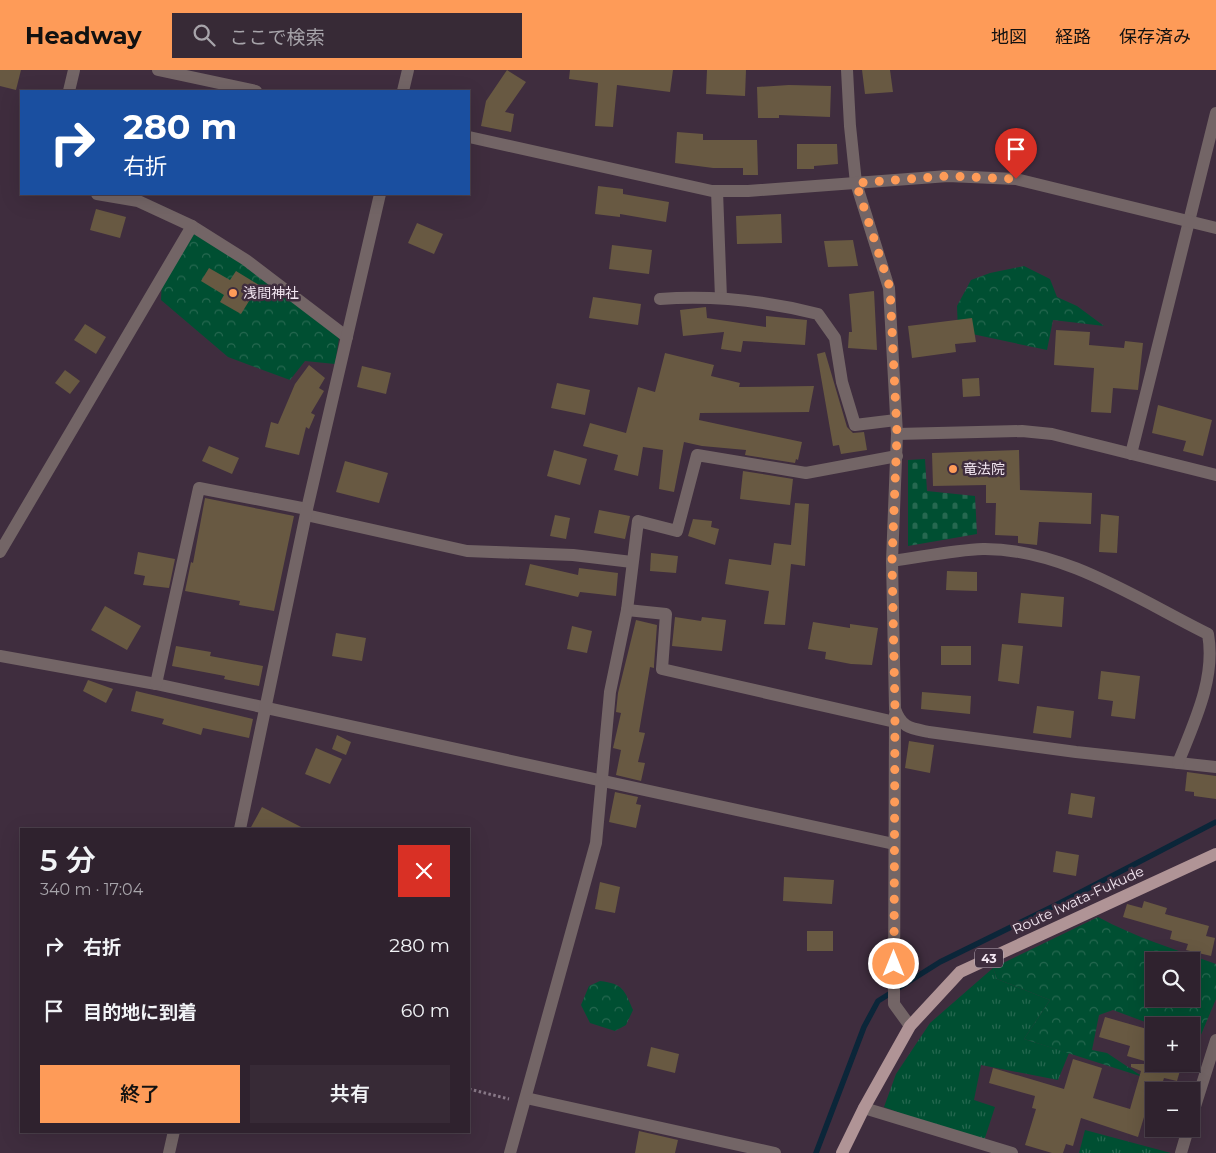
<!DOCTYPE html>
<html lang="ja">
<meta charset="utf-8">
<style>
:root{--surface:#2f222e;--page:#372a36;--text:#f1f3f6;--muted:#a7a4aa;--line:#4a3f4a;--accent:#fe9b58}
body{margin:0;font-family:Montserrat,"Noto Sans JP",sans-serif;background:var(--page);color:var(--text);height:100vh;display:flex;flex-direction:column;font-size:19px;white-space:nowrap}
*{box-sizing:border-box;margin:0}
p{font-size:16px;color:var(--muted)}
.icon{flex:none;width:28px;height:28px;fill:none;stroke:currentColor;stroke-width:2;stroke-linecap:round;stroke-linejoin:round}
.map{position:relative;flex:1;overflow:hidden}
.sheet{position:absolute;left:20px;top:758px;width:450px;height:305px;display:flex;flex-direction:column;background:var(--surface);border-radius:0px;box-shadow:0 5px 20px #0002,0 0 0 1px var(--line)}
.sheet>*{flex:none}
.hud{position:absolute;left:20px;top:20px;width:450px;height:105px;border-radius:0px;box-shadow:0 5px 20px #0002,0 0 0 1px var(--line);background:#1a4fa0;color:#fff;overflow:hidden}
.buttons{position:absolute;left:1145px;top:882px;display:grid;gap:10px}
.buttons a{display:grid;place-items:center;width:55px;height:55px;border-radius:0px;background:var(--surface);box-shadow:0 5px 20px #0002,0 0 0 1px var(--line);font-size:25px}
.pin{position:absolute;display:grid;place-items:center;width:42px;height:42px;color:#fff;margin:-51px -21px;border-radius:50% 50% 50% 0;rotate:-45deg;box-shadow:0 0 5px #0007}
.pin .icon{rotate:45deg}
.me{position:absolute;width:55px;margin:-28px;rotate:0deg;stroke-linejoin:round;filter:drop-shadow(0 0 4px #0008)}
.turn{display:flex;align-items:center;gap:18px;height:105px;padding:0 20px;font-size:22px}
.turn .icon{width:65px;height:65px;stroke-width:2.5}
.turn b{display:block;font-size:35px;line-height:42px}
.round{display:grid;place-items:center;flex:none;width:52px;height:52px;border-radius:0px;background:var(--page)}
.headline{display:flex;align-items:center;justify-content:space-between;height:85px;padding:0 20px}
h1{font-size:30px;font-weight:600;line-height:38px}
.button{display:flex;gap:10px;margin-top:auto;padding:10px 20px}
.button a{flex:1;height:58px;border-radius:0px;background:var(--accent);color:#111;font-size:20px;font-weight:600;line-height:58px;text-align:center}
.button a+a{background:var(--page);color:var(--text)}
ul{padding:0;list-style:none}
li{display:flex;align-items:center;gap:15px;height:65px;padding:0 20px}
li div{flex:1}
li b{display:block;font-size:19px}
li em{font-style:normal}
header{display:flex;align-items:center;gap:30px;box-sizing:border-box;height:70px;padding:0 25px;background:var(--accent);color:#111}
header strong{font-size:24px}
nav{display:flex;gap:28px;margin-inline-start:auto;font-size:18px}
.search{width:350px;height:45px;background:var(--page);display:flex;align-items:center;gap:12px;box-sizing:border-box;padding:0 18px;border-radius:0px;color:var(--muted);font-size:19px}
.map>svg:first-child{display:block}
</style>
<header>
<strong>Headway</strong>
<div class="search"><svg class="icon" aria-label="search" viewBox="0 0 24 24"><circle cx="10" cy="10" r="6"/><path d="M15 15l6 6"/></svg>ここで検索</div>
<nav><a>地図</a><a>経路</a><a>保存済み</a></nav>
</header>
<div class="map">
<svg width="1216" height="1083" viewBox="0 0 1216 1083">
<defs>
<pattern id="grass-tufts" width="24" height="20" patternUnits="userSpaceOnUse" patternTransform="scale(1.25)"><rect width="24" height="20" fill="#004f32"/><path d="M3 7l-1-3M5 7V3M7 7l1-3M15 17l-1-3M17 17v-4M19 17l1-3" fill="none" stroke="#266850"/></pattern>
<pattern id="forest-crowns" width="20" height="18" patternUnits="userSpaceOnUse" patternTransform="scale(1.25)"><rect width="20" height="18" fill="#004f32"/><path d="M2 6a3 3 0 1 1 6 0M12 15a3 3 0 1 1 6 0" fill="none" stroke="#266850"/></pattern>
<pattern id="cemetery-stones" width="16" height="16" patternUnits="userSpaceOnUse" patternTransform="scale(1.25)"><rect width="16" height="16" fill="#004f32"/><path d="M2 7V4a2 2 0 0 1 4 0v3zM10 15v-3a2 2 0 0 1 4 0v3z" fill="#266850"/></pattern>
</defs>
<rect width="100%" height="100%" fill="#3f2d3e"/>
<g fill="url(#grass-tufts)">
<polygon points="993,898 997,909 1050,930 1024,969 1069,983 1058,1010 981,995 974,1030 995,1037 983,1074 884,1037 896,1004 930,953"/>
<polygon points="1085,1060 1171,1083 1079,1083"/>
</g>
<g fill="url(#forest-crowns)" fill-rule="evenodd">
<polygon points="192,156 340,262 335,294 305,291 290,310 228,287 161,230 162,207"/>
<polygon points="1024,196 1050,209 1057,227 1077,236 1104,256 1053,250 1047,280 958,261 957,236 971,210 990,203"/>
<path d="M1098,847C1137,868 1174,879 1216,894V929L1198,972L1191,969V956H1156L1113,940L1099,945L1092,980L1107,983L1143,1007L1024,969L1050,930L997,909L993,898ZM1154,891H1191V929H1154Z"/>
<path d="M600,911C623,914 624,919 633,940L626,955L615,961L590,953L581,935L589,916Z"/>
</g>
<polygon fill="url(#cemetery-stones)" points="925,389 927,421 975,426 977,464 908,476 908,390"/>
<g fill="none" stroke-linecap="round" stroke-linejoin="round">
<polyline stroke="#0b2639" stroke-width="5.5" points="816,1083 864,957 878,931 940,892 1058,834 1216,752"/>
</g>
<g fill="#685942">
<polygon points="0,0 21,0 16,20 0,16"/>
<polygon points="507,0 526,12 505,42 514,44 511,62 481,56 486,31"/>
<polygon points="570,0 673,0 670,22 617,15 613,57 595,56 598,13 569,9"/>
<polygon points="707,0 746,0 745,26 706,24"/>
<polygon points="862,0 890,0 893,22 865,24"/>
<polygon points="789,15 831,16 830,47 779,45 779,48 758,48 757,17"/>
<polygon points="677,62 703,64 703,70 757,70 758,105 743,105 743,98 713,98 675,93"/>
<polygon points="797,74 837,74 838,94 814,96 814,99 797,99"/>
<polygon points="598,116 623,119 623,124 669,132 666,152 620,144 620,147 595,144"/>
<polygon points="96,139 126,147 120,168 90,160"/>
<polygon points="781,144 782,173 737,174 736,146"/>
<polygon points="417,153 443,164 434,184 408,173"/>
<polygon points="853,170 858,196 828,197 824,171"/>
<polygon points="612,175 652,180 649,204 609,199"/>
<polygon points="209,198 230,210 236,201 259,215 241,244 220,232 224,225 201,211"/>
<polygon points="874,221 877,280 848,278 849,262 852,262 849,224"/>
<polygon points="593,227 641,234 638,255 589,248"/>
<polygon points="706,237 707,248 766,257 766,246 807,250 805,275 743,271 741,282 721,279 724,262 683,266 680,240"/>
<polygon points="972,248 976,272 955,274 956,282 912,288 908,256"/>
<polygon points="85,254 106,267 96,284 74,270"/>
<polygon points="1056,260 1090,262 1089,275 1124,278 1125,271 1143,273 1138,320 1113,318 1111,343 1091,342 1094,298 1054,295"/>
<polygon points="825,282 847,357 853,363 864,362 867,380 841,384 839,375 833,376 817,284"/>
<polygon points="665,283 714,295 711,306 740,313 739,317 814,316 809,342 700,343 699,350 802,372 798,390 796,389 795,393 745,385 746,380 702,376 684,372 674,422 659,419 663,380 643,377 638,406 614,400 618,385 583,376 590,353 626,363 638,317 655,322"/>
<polygon points="309,295 325,308 319,318 324,321 311,343 315,345 309,359 306,357 299,385 265,377 271,352 278,354 295,314"/>
<polygon points="362,296 391,303 386,324 357,317"/>
<polygon points="65,300 80,311 70,324 55,313"/>
<polygon points="979,308 980,326 963,327 962,309"/>
<polygon points="557,313 590,320 585,345 551,338"/>
<polygon points="1158,335 1212,350 1203,386 1183,381 1186,371 1152,363"/>
<polygon points="209,376 239,388 232,404 202,391"/>
<polygon points="554,380 587,389 580,415 547,406"/>
<polygon points="1019,380 1020,420 1092,423 1091,454 1039,452 1037,475 1018,473 1018,466 995,465 996,433 986,433 986,415 933,416 932,383"/>
<polygon points="345,391 388,403 379,433 336,422"/>
<polygon points="743,401 793,409 790,435 740,429"/>
<polygon points="205,428 294,446 274,541 239,535 240,531 185,521 191,492 193,493"/>
<polygon points="795,433 809,434 805,496 791,494 785,555 764,554 769,521 725,514 729,489 771,495 774,473 791,475"/>
<polygon points="599,440 630,446 625,469 594,463"/>
<polygon points="1101,444 1119,446 1117,483 1099,482"/>
<polygon points="555,445 570,448 566,469 550,466"/>
<polygon points="693,449 712,451 711,457 719,459 715,475 688,466"/>
<polygon points="138,482 175,489 169,518 143,515 145,506 134,504"/>
<polygon points="651,483 678,486 676,503 650,501"/>
<polygon points="530,494 578,505 579,498 618,503 616,526 580,522 578,527 525,515"/>
<polygon points="947,501 977,502 977,521 946,520"/>
<polygon points="1021,523 1064,527 1062,557 1018,553"/>
<polygon points="105,536 141,556 127,580 91,560"/>
<polygon points="675,547 701,551 702,547 726,550 722,581 672,576"/>
<polygon points="636,550 657,555 654,595 654,598 650,597 639,662 645,663 638,692 645,693 641,711 616,705 621,680 613,678 621,643 616,642 618,623"/>
<polygon points="813,552 850,558 850,554 878,558 872,595 851,594 825,589 826,582 808,579"/>
<polygon points="572,556 592,561 587,583 567,579"/>
<polygon points="336,563 366,568 362,591 332,586"/>
<polygon points="1002,574 1023,576 1019,614 998,611"/>
<polygon points="176,576 211,582 210,586 263,596 259,616 224,609 225,606 172,596"/>
<rect x="941" y="576" width="30" height="19"/>
<polygon points="1101,601 1140,606 1135,649 1111,646 1113,631 1098,629"/>
<polygon points="88,610 113,619 106,633 83,621"/>
<polygon points="136,621 253,649 249,668 203,658 201,665 162,654 164,649 131,641"/>
<polygon points="922,622 971,626 970,644 921,639"/>
<polygon points="1037,636 1074,641 1071,668 1033,663"/>
<polygon points="337,665 351,672 346,685 332,679"/>
<polygon points="909,671 934,675 930,703 905,698"/>
<polygon points="316,678 342,689 330,714 305,704"/>
<polygon points="1187,702 1216,706 1216,729 1194,726 1194,722 1185,721"/>
<polygon points="615,722 638,727 636,734 641,735 636,758 609,752"/>
<polygon points="1071,723 1095,727 1092,748 1068,744"/>
<polygon points="262,737 305,759 250,759"/>
<polygon points="1056,781 1079,785 1076,806 1053,802"/>
<polygon points="784,807 834,810 832,834 783,831"/>
<polygon points="600,812 620,817 615,843 595,839"/>
<polygon points="1144,831 1167,838 1165,844 1209,856 1206,866 1215,868 1211,886 1186,880 1188,874 1170,869 1172,861 1123,847 1127,834 1142,838"/>
<rect x="807" y="861" width="26" height="20"/>
<polygon points="1105,947 1154,961 1154,971 1148,992 1127,986 1130,976 1099,967"/>
<polygon points="651,977 679,984 675,1003 647,996"/>
<polygon points="1073,989 1102,998 1093,1028 1130,1039 1141,1001 1131,997 1131,994 1182,994 1177,1011 1164,1008 1160,1021 1154,1021 1154,1039 1147,1037 1138,1067 1081,1048 1073,1076 1066,1074 1063,1083 1052,1083 1025,1075 1036,1039 1032,1038 1035,1026 989,1013 993,998 1064,1019"/>
<polygon points="639,1061 678,1070 675,1083 635,1083"/>
</g>
<g fill="none" stroke-linecap="round" stroke-linejoin="round">
<polyline stroke="#897988" stroke-width="3" stroke-dasharray="2.5 2.5" stroke-linecap="butt" points="469,1019 509,1029"/>
<g stroke="#736566" stroke-width="12">
<path d="M847,0L850,56L856,113L889,218L897,364L892,491L895,639C902,658 910,658 929,662L1076,682L1216,697"/>
<polyline points="69,21 74,0"/>
<polyline points="403,21 408,0"/>
<polyline points="717,121 721,228"/>
<polyline points="192,156 246,190 347,267"/>
<path d="M660,229C713,225 766,231 818,244L835,268L842,312L855,355L896,350"/>
<polyline points="897,364 1022,361 1052,364 1216,405"/>
<polyline points="1131,384 1216,43"/>
<polyline points="306,445 467,481 573,485 632,492"/>
<polyline points="0,482 192,156 138,131 97,124"/>
<path d="M892,491C922,487 953,480 983,479C1063,478 1139,530 1208,564C1216,608 1194,653 1178,693"/>
<polyline points="627,540 666,544 662,599 895,652"/>
<polyline points="0,586 156,614 894,774"/>
<polyline points="156,614 199,418 307,439"/>
<polyline points="895,644 894,934 910,956"/>
<polyline points="240,759 307,439 380,124"/>
<polyline points="526,1028 775,1083"/>
<polyline points="864,1038 1012,1083"/>
<polyline points="169,1083 174,1061"/>
<polyline points="510,1083 596,773 610,622 627,540 638,451 677,461 697,385 806,403 897,386"/>
</g>
<g stroke="#736566" stroke-width="12">
<polyline points="158,0 256,21"/>
<polyline points="469,67 712,121 748,121 948,106 1016,109 1216,158"/>
<polyline points="1191,1049 1216,970"/>
<polyline points="1181,1083 1188,1059"/>
</g>
<polyline stroke="#b09496" stroke-width="12" points="842,1083 864,1038 910,956 960,902 1216,784"/>
</g>
<g fill="none" stroke-linecap="round" stroke-linejoin="round">
<polyline stroke="#fe9b58" stroke-width="9" stroke-dasharray="0 16.2" points="894,894 895,639 892,491 897,364 890,218 856,113 948,106 1016,109"/>
</g>
<g fill="#fe9b58" stroke="#3f2d3e" stroke-width="2">
<circle cx="233" cy="223" r="5"/>
<circle cx="953" cy="399" r="5"/>
</g>
<g text-anchor="middle" dominant-baseline="central" stroke-width="5" stroke-linejoin="round" paint-order="stroke">
<rect fill="#3f2d3e" stroke="#bcaebb" stroke-width="1" x="975" y="878.5" width="28" height="19" rx="4"/>
<g font-size="12" font-weight="bold" fill="#f2e6f1">
<text x="989" y="888">43</text>
</g>
<g font-size="14" fill="#f2e6f1" stroke="#3f2d3e" text-anchor="start">
<text x="243" y="223">浅間神社</text>
<text x="963" y="399">竜法院</text>
</g>
<g font-size="14" fill="#f2e6f1" stroke="#3f2d3e">
<text transform="translate(1078 830) rotate(-25)">Route Iwata-Fukude</text>
</g>
</g>
</svg>
<div class="buttons">
<a><svg class="icon" aria-label="search" viewBox="0 0 24 24"><circle cx="10" cy="10" r="6"/><path d="M15 15l6 6"/></svg></a>
<a>+</a>
<a>−</a>
</div>
<div class="pin" style="left:1016px;top:109px;background:#d93025"><svg class="icon" aria-label="arrive" viewBox="0 0 24 24"><path d="M6 21V4h12l-3 4 3 4H6"/></svg></div>
<svg class="me" style="left:894px;top:894px" viewBox="-20 -20 40 40"><circle r="17" fill="#fe9b58" stroke="#fff" stroke-width="3"/><path d="M0-11L8 9 0 5-8 9z" fill="#fff"/></svg>
<div class="hud">
<div class="turn"><svg class="icon" aria-label="right" viewBox="0 0 24 24"><path d="M7 20v-9h11M14 6l5 5-5 5"/></svg><div><b>280 m</b>右折</div></div>
</div>
<section class="sheet">
<div class="headline"><div><h1>5 分</h1><p>340 m · 17:04</p></div><a class="round" style="background:#d93025;color:#fff"><svg class="icon" aria-label="close" viewBox="0 0 24 24"><path d="M6 6l12 12M18 6L6 18"/></svg></a></div>
<ul>
<li><svg class="icon" aria-label="right" viewBox="0 0 24 24"><path d="M7 20v-9h11M14 6l5 5-5 5"/></svg><div><b>右折</b></div><em>280 m</em></li>
<li><svg class="icon" aria-label="arrive" viewBox="0 0 24 24"><path d="M6 21V4h12l-3 4 3 4H6"/></svg><div><b>目的地に到着</b></div><em>60 m</em></li>
</ul>
<div class="button"><a>終了</a><a>共有</a></div>
</section>
</div>
